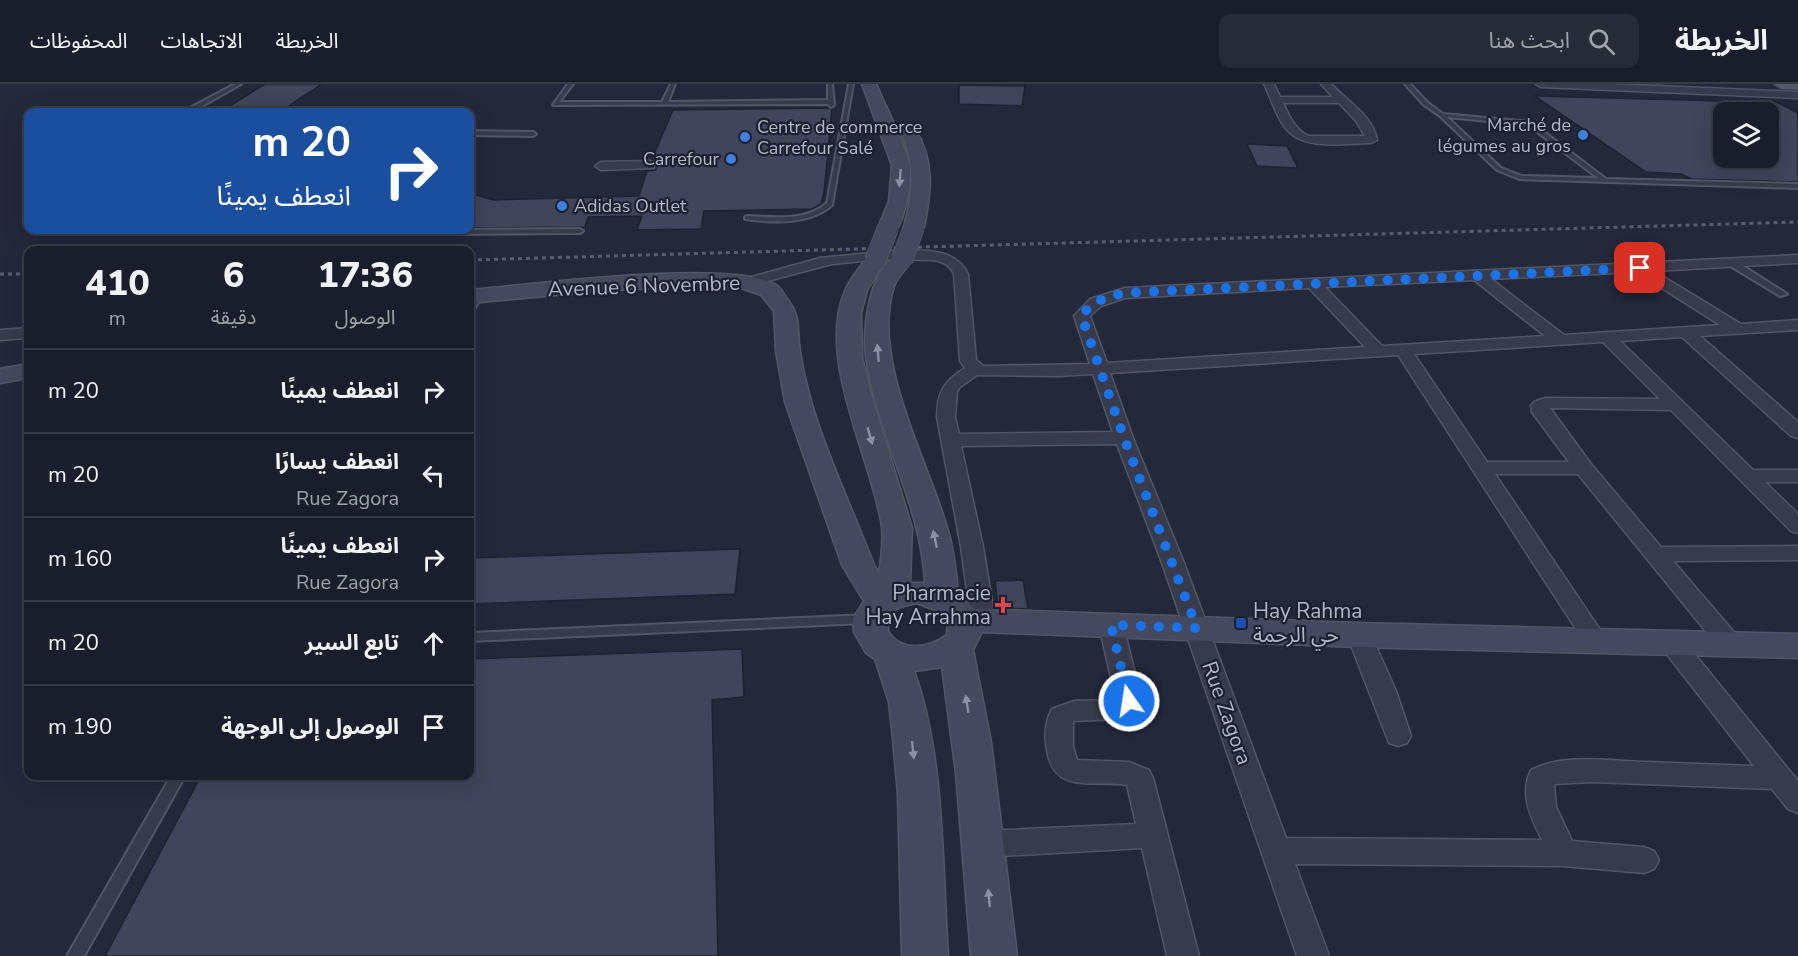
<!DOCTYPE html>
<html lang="ar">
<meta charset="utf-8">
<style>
:root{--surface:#1a1e2c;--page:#272b38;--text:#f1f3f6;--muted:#9fa2a9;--line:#383c48}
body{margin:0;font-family:"Nunito Sans","Noto Sans Arabic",sans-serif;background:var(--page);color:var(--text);direction:rtl;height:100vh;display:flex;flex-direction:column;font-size:22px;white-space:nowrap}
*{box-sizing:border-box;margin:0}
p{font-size:20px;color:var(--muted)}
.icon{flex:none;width:33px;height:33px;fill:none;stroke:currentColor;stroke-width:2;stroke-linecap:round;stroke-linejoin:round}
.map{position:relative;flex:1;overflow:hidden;direction:ltr}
.drawer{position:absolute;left:24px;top:162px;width:450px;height:534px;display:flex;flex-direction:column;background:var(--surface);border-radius:12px;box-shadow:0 6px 24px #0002,0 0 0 2px var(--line);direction:rtl}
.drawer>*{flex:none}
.hud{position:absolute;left:24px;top:24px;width:450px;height:126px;border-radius:12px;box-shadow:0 6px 24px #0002,0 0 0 2px var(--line);direction:rtl;background:#1a4fa0;color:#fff;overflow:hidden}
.tools{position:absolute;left:1713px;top:18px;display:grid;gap:12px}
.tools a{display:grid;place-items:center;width:66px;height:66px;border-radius:12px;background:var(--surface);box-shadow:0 6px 24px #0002,0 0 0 2px var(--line);font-size:30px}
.pin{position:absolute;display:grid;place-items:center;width:51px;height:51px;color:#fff;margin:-26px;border-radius:12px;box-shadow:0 3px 9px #0006}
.me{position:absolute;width:66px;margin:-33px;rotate:347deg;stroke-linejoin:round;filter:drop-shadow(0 0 4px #0008)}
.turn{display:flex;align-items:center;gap:21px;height:126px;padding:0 24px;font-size:27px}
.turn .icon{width:78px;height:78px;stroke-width:2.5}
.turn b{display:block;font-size:42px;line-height:51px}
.eta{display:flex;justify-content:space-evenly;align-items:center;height:102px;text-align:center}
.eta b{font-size:36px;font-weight:800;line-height:42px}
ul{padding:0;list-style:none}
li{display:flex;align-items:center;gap:18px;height:84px;padding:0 24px;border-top:2px solid var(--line)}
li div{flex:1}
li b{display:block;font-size:22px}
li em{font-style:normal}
header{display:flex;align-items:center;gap:36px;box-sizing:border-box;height:84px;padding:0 30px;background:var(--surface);border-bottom:2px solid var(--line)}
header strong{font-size:28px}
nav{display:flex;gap:33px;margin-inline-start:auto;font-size:21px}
.search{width:420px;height:54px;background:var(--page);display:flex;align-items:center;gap:15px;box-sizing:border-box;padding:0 21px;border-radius:12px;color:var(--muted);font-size:22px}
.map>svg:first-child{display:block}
</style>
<header>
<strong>الخريطة</strong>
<div class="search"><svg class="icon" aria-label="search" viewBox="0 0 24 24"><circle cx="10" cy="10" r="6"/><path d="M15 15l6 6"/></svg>ابحث هنا</div>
<nav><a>الخريطة</a><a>الاتجاهات</a><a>المحفوظات</a></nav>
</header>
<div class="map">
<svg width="1798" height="872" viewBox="0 0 1798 872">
<rect width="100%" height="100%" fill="#23283b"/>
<g fill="#40455b" stroke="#1e2232" stroke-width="1.5">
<polygon points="265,0 322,0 284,25 225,25"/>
<polygon points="959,1 1025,2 1022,22 959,20"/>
<polygon points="1535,12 1724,17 1724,74 1768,74 1768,15 1770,15 1798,29 1798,98 1691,95 1681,90 1646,88"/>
<polygon points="829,24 832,25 824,108 821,120 812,125 704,127 701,145 637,146 642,132 588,133 585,143 470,144 470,109 493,116 639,112 647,87 656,86 656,77 652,75 673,26"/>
<polygon points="1247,60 1287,62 1298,84 1257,82"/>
<polygon points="740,465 735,510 470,520 470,474"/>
<polygon points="1023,496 1028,525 998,524 995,497"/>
<polygon points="742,565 744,613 712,616 718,872 105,872 201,692 470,692 470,575"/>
</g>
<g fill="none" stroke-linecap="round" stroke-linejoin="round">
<g stroke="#525666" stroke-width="4">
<g id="lane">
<polygon points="235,0 241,0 195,26 194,28 189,28 190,24"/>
<polygon points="568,0 573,0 559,18 662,18 671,0 675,0 668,18 828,16 828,0 832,0 834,21 831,23 828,20 553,21"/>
<path d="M849,0H853L832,121C810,141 773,139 745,135V133L747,132C774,133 805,138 827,119Z"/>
<path d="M1405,0H1410L1427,18L1443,30L1531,38L1606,95L1798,100V104L1519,95L1497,86L1440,32L1423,20ZM1447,33L1528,41L1598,94L1522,92L1501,84Z"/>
<polygon points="470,47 533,48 536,50 533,52 470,51"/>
<polygon points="444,146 580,145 583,147 580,149 461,150"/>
<polygon points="1729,177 1735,177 1787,210 1780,212 1729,181"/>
<polygon points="474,210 481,212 473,228 470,228 470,219"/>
<polygon points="866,531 870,532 872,535 870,538 866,539 470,557 470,549"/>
<polygon points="171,692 185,692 84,872 67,872"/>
</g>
</g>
<g stroke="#525666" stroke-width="3">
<g id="street">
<path d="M1264,0H1274L1280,13H1333L1321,0H1331C1347,17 1373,32 1377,56L1371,59C1344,59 1301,68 1284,42C1275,29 1271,14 1264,0ZM1283,19H1339L1356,37L1365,52H1309C1295,46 1289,32 1283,19Z"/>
<polygon points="1536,0 1611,0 1798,8 1798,14 1541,3"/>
<polygon points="650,77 654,78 654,84 601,86 595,82 601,78"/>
<path d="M901,166C927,167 955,164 968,190L976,276L983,282L1090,280L1074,232L1090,215L1125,204L1798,171V179L1654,187L1741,240L1798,236V246L1700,252L1798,338V354L1791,352L1682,253L1620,257L1753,386H1798V398H1765L1798,430V449L1791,447L1671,326L1550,324L1591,380L1661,463L1798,462V476L1673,477L1739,554L1742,560L1739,566L1730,569L1721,566L1578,390H1495L1607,556L1603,562L1595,564L1587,562L1398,271L1110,289L1133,354L1184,479L1286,754L1542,756C1531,734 1519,710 1531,686C1563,669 1609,677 1644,678C1681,679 1718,681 1754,682L1662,564L1659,558L1662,552L1671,549L1680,552L1798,697V729L1788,725L1772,705L1592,698L1554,700L1556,723L1572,757L1644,763L1654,767L1659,776L1654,785L1644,789L1563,782L1295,780L1329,872H1297L1162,479L1117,360L961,362L983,463L995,536L991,542L983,544L975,542L971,536L961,463L937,333C937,308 944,297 965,284L960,277L954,190C949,180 943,178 933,176L883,175L832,180L749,202L742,198L744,195L820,174ZM1636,188L1720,241L1564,251L1491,195ZM1474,196L1545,252L1382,262L1325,203ZM1309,204L1365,263L1107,279L1090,232L1101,222L1125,214ZM1603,258L1660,315L1545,314L1534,318L1531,322L1532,328L1569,378H1487L1414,270ZM1093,290L1113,348L959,350L955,333L957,308L960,303L977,291L1058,292Z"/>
<polygon points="28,244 28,254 0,256 0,246"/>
<path d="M1111,533L1119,535L1123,541L1142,617L1134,630L1119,635L1073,637V662L1077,676L1129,678L1149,686L1153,694L1199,872H1167L1142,764L984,773L974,769L969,760L974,751L984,747L1136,740L1127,701C1094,695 1054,712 1047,666C1044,652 1045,638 1052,625L1074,617L1116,616L1099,541L1103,535Z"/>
<polygon points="1359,543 1367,545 1371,551 1396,607 1411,652 1407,659 1398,662 1389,659 1347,551 1351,545"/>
</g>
</g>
<g stroke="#525666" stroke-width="3">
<g id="secondary">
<path d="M862,0H876C887,26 902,53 909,79C913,97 905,134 895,148H881L878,144L889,117L892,81Z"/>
<path d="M909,43L915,45C935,76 931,108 924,143L921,147H907L904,143C913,109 916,81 901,48Z"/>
<path d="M902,170L909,172L912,176C907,184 897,193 894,202C871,273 924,369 945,437C953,460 956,485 958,509L974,525L1359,539L1798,550V574L1359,563L982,548L973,566L991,658L1017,872H971L956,689L942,583L914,587C945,672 942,781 948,872H902L898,710L893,655L889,618L875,575L866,569L854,548L853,535L864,517L842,481L785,318L776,267L774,227L761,211L738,203L691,202L599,207L470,219V206C528,201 733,174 776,201C780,203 783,209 785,212C802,233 796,242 800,267C810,338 848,413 874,481L879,489C881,475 884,458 882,443C872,375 816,275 845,207C850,195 860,183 868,173L875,171L882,173L885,177L867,206L861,229L862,273L871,310L912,444L910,499H925C921,419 876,349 866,272C862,244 870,178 902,170ZM917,519L938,527L948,538L947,551C929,564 901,569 888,547C886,525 897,523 917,519Z"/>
<polygon points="28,280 28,294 0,299 0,285"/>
</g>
</g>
<g stroke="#404454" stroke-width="3">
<polygon id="primary" points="1774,0 1798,0 1798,5 1782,5"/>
</g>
<use href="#lane" fill="#373b4b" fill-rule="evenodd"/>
<use href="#street" fill="#373b4b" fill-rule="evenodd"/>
<use href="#secondary" fill="#45495e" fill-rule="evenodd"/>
<use href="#primary" fill="#55596c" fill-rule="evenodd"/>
<g stroke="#595e72" stroke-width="3" stroke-dasharray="4 4" stroke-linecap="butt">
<polyline points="470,176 1798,138"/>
<polyline points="0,190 28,190"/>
</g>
<g stroke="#525666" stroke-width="22" stroke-linecap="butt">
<g id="secondary-bridge">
<polyline points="902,176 914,143"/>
<polyline points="875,177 888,144"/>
</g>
</g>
<use href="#secondary-bridge" stroke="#45495e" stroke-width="20"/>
</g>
<defs><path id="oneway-solid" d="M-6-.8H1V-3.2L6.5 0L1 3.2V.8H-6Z" transform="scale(1.5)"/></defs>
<g fill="#8c90a2">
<use href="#oneway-solid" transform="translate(900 94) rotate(94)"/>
<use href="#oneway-solid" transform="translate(878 269) rotate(-95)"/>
<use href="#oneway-solid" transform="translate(870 352) rotate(74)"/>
<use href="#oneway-solid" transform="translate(935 455) rotate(-102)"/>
<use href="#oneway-solid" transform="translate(967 620) rotate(-99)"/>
<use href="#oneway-solid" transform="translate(913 666) rotate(84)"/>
<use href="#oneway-solid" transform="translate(989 814) rotate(-95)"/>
</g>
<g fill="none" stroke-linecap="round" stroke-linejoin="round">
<path stroke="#1a73e8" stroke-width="10" stroke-dasharray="0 18" d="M1129,617L1111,541L1197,544L1124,354L1086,245L1082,232C1092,216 1108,213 1125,209L1640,184"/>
</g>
<g fill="#3f7fe0" stroke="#1c2030" stroke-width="2">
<circle cx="1583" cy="51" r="6"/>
<circle cx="745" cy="53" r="6"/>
<circle cx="731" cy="75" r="6"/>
<circle cx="562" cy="122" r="6"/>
</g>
<path fill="#e0444e" stroke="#1c2030" stroke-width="2" d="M1000 512h6v6h6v6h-6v6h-6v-6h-6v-6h6z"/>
<rect fill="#1a4fb4" stroke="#1c2030" stroke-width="2" x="1235" y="533" width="12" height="12" rx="3"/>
<g text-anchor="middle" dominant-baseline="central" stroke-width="4.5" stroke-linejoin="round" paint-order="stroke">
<g font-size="18" fill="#b3b6c7" stroke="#1c2030" text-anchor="end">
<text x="1571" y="41">Marché de<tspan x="1571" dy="21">légumes au gros</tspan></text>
<text x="757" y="43" text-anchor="start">Centre de commerce<tspan x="757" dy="21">Carrefour Salé</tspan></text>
<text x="719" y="75">Carrefour</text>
<text x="574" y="122" text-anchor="start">Adidas Outlet</text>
</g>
<g font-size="21" fill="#b3b6c7" stroke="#1c2030">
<text transform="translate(644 202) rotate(-2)">Avenue 6 Novembre</text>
<text transform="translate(1227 629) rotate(70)">Rue Zagora</text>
</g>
<g font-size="21" fill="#b3b6c7" stroke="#1c2030" text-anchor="end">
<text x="991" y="509">Pharmacie<tspan x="991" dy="24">Hay Arrahma</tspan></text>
<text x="1253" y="527" text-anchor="start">Hay Rahma<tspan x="1253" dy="24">حي الرحمة</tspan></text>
</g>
</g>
</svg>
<div class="tools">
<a><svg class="icon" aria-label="layers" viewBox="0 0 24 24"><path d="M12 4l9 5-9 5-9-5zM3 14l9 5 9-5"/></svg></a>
</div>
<div class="pin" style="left:1640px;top:184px;background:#d93025"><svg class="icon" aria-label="arrive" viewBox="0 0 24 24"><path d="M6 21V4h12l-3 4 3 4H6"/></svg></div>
<svg class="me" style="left:1129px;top:617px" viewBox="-20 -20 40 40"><circle r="17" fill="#1a73e8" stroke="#fff" stroke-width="3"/><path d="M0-11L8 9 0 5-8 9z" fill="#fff"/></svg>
<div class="hud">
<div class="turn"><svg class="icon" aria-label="right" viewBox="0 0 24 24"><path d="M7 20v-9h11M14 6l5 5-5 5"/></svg><div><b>20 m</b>انعطف يمينًا</div></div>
</div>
<section class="drawer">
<div class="eta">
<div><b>17:36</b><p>الوصول</p></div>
<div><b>6</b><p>دقيقة</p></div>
<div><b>410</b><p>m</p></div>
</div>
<ul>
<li><svg class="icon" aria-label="right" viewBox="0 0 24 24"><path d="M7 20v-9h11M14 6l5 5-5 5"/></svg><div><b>انعطف يمينًا</b></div><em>20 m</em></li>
<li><svg class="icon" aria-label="left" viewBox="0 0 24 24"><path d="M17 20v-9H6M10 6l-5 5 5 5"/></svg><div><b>انعطف يسارًا</b><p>Rue Zagora</p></div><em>20 m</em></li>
<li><svg class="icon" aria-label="right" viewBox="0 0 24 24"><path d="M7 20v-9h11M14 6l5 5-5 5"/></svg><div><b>انعطف يمينًا</b><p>Rue Zagora</p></div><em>160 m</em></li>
<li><svg class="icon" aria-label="ahead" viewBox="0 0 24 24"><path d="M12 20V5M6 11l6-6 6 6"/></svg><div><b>تابع السير</b></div><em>20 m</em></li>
<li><svg class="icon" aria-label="arrive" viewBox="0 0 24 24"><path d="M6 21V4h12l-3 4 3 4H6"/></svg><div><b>الوصول إلى الوجهة</b></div><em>190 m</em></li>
</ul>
</section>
</div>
